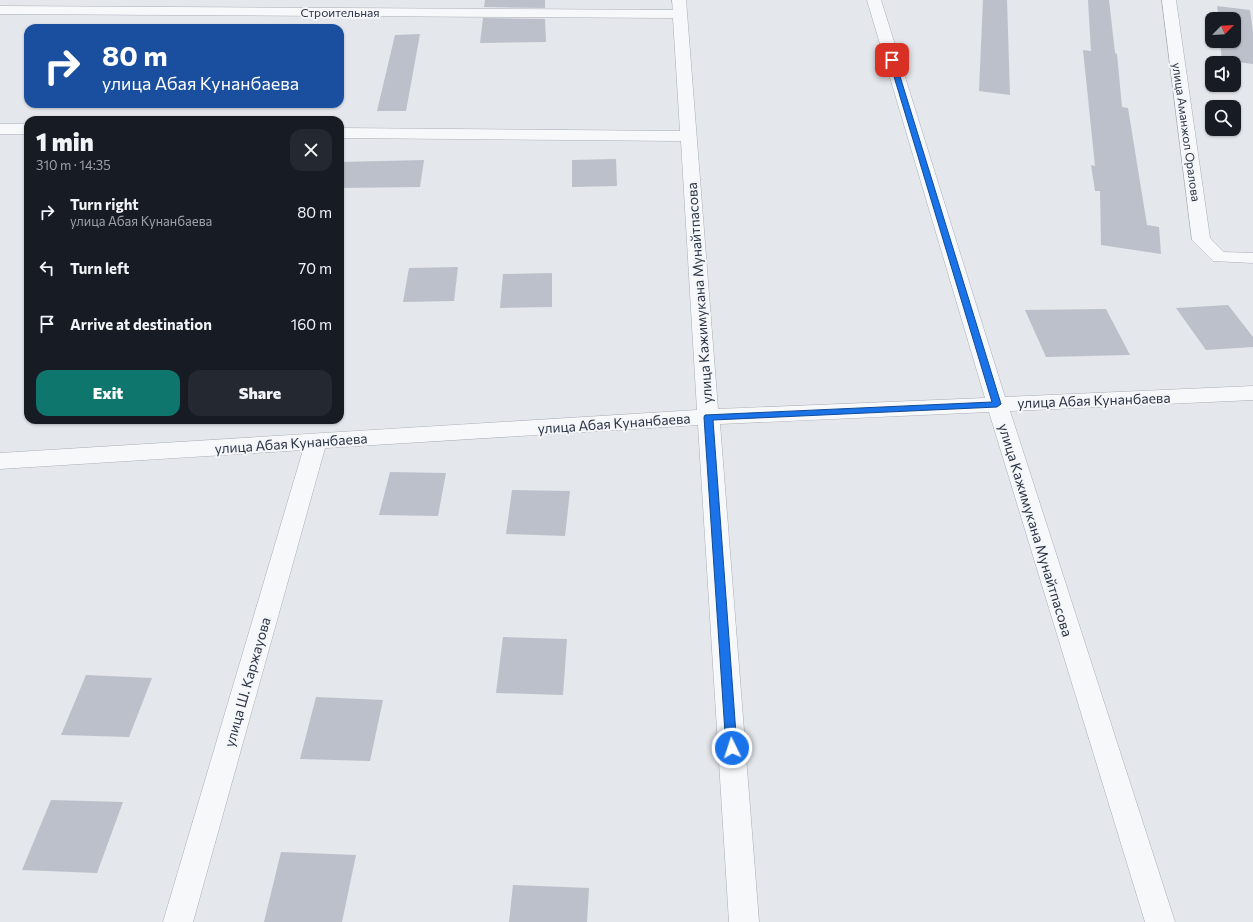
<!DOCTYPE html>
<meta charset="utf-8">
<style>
:root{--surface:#171b24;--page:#242831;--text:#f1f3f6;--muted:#9ea1a6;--accent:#0f766e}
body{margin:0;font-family:Commissioner,sans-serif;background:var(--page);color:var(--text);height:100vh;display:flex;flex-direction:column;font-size:15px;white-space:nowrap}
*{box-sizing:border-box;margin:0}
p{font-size:13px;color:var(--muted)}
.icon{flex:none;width:22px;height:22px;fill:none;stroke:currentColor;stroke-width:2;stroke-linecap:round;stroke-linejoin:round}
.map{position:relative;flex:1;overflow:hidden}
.panel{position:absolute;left:24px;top:116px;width:320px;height:308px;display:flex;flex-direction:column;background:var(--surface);border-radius:12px;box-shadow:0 1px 3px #0004}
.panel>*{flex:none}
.top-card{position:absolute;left:24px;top:24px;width:320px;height:84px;border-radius:12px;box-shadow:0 1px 3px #0004;background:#1a4fa0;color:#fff;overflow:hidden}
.needle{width:26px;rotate:66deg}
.fabs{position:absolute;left:1205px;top:12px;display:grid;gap:8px}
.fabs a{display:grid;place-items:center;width:36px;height:36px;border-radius:8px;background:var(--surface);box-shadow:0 1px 3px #0004;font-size:20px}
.pin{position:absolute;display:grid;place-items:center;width:34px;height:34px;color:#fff;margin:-17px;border-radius:8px;box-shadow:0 2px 6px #0006}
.me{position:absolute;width:44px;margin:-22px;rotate:356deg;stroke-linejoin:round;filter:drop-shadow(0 0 3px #0008)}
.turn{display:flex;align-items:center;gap:14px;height:84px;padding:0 12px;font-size:18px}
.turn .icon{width:52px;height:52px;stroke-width:2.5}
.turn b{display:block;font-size:28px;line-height:34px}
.round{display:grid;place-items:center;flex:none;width:42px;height:42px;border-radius:12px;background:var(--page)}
.summary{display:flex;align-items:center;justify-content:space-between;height:68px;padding:0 12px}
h1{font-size:24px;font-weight:800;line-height:30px}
.action{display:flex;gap:8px;margin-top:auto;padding:8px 12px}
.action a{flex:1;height:46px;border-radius:12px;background:var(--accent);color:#fff;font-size:16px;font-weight:800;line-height:46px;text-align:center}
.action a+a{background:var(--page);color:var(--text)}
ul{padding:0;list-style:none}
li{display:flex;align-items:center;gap:12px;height:56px;padding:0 12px}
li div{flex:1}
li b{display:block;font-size:15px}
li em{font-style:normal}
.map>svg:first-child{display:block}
</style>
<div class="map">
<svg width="1253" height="922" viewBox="0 0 1253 922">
<rect width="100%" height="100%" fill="#e4e7ec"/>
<g fill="#bbc0ca">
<polygon points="485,0 545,0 545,8 484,7"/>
<polygon points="983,0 1007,0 1010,95 979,91"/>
<polygon points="1088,0 1109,0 1115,53 1117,54 1122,107 1128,108 1147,225 1159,227 1161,254 1101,245 1100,191 1095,191 1091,165 1095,166 1083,50 1091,51"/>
<polygon points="1217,6 1250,10 1253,33 1253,64 1222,60 1220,41 1234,41 1234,19 1219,19"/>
<polygon points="483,18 545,19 546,42 480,43"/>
<polygon points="420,34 406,111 377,111 395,35"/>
<polygon points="616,159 617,186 572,187 572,160"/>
<polygon points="424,160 420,187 340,188 340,162"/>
<polygon points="458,267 454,301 403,302 409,268"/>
<polygon points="552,273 552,307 500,308 503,274"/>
<polygon points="1228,305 1253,337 1253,347 1206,350 1176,308"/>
<polygon points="1106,309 1130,355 1046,357 1025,310"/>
<polygon points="390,472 446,473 438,516 379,515"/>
<polygon points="512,490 570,491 565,536 506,534"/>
<polygon points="503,637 567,639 563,695 496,693"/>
<polygon points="86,675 152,678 129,737 61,735"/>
<polygon points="316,697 383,700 370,761 300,759"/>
<polygon points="51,800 123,802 97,873 22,870"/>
<polygon points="281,852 356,855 342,922 264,922"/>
<polygon points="513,885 589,888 587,922 509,922"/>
</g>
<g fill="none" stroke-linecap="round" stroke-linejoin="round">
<g stroke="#a9aeb7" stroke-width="1">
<g id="minor">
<polygon points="672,0 686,0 718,409 985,398 867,0 881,0 1005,397 1253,386 1253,400 1010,411 1175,922 1145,922 989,412 720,424 759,922 729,922 698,425 325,448 193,922 163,922 303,450 0,469 0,453 697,410 681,141 340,138 340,128 680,131 673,18 0,14 0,6 673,10"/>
<polygon points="1162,0 1176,0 1210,238 1224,252 1253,253 1253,263 1213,261 1192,240"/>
<rect x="0" y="124" width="28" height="10"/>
</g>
</g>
<use href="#minor" fill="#f7f8fa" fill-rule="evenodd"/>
</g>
<polygon fill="#1a73e8" stroke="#114b97" points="890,59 895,60 1001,404 997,407 713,420 737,748 736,752 732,753 728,752 726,748 704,417 705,415 992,402 889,60"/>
<g text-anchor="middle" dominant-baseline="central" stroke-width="4" stroke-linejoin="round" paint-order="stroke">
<g font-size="12" fill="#2b3445" stroke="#f4f6f9">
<text x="340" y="12">Строительная</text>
<text transform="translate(1187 132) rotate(82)">улица Аманжол Оралова</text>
</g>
<g font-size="14" fill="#2b3445" stroke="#f4f6f9">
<text transform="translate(699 293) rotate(-94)">улица Кажимукана Мунайтпасова</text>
<text transform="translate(1094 400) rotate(-2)">улица Абая Кунанбаева</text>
<text transform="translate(614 423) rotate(-4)">улица Абая Кунанбаева</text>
<text transform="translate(291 443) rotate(-4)">улица Абая Кунанбаева</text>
<text transform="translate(1036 530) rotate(73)">улица Кажимукана Мунайтпасова</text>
<text transform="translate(247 682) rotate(-74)">улица Ш. Каржауова</text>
</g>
</g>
</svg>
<div class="fabs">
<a><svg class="needle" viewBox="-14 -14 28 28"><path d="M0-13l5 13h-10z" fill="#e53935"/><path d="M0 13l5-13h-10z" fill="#9ea1a6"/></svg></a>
<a><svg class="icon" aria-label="sound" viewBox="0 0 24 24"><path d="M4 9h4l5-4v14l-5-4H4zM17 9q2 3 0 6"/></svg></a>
<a><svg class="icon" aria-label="search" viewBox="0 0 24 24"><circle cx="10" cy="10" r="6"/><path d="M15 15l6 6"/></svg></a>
</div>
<div class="pin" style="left:892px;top:60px;background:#d93025"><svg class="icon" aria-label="arrive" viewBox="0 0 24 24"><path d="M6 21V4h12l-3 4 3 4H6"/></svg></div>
<svg class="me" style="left:732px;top:748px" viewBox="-20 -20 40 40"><circle r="17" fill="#1a73e8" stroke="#fff" stroke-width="3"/><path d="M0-11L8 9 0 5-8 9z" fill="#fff"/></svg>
<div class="top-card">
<div class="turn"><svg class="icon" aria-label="right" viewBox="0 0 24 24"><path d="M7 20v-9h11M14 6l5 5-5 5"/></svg><div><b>80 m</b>улица Абая Кунанбаева</div></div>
</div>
<section class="panel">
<div class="summary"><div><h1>1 min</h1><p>310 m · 14:35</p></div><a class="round"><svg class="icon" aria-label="close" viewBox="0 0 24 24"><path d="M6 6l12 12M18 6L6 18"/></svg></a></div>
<ul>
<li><svg class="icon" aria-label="right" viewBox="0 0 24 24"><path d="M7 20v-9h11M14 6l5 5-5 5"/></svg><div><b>Turn right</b><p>улица Абая Кунанбаева</p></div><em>80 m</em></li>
<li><svg class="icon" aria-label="left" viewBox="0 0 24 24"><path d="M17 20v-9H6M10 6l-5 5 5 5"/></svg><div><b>Turn left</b></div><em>70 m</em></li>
<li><svg class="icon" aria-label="arrive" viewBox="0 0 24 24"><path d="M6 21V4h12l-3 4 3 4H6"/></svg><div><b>Arrive at destination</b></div><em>160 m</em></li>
</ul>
<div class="action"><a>Exit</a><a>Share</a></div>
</section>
</div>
